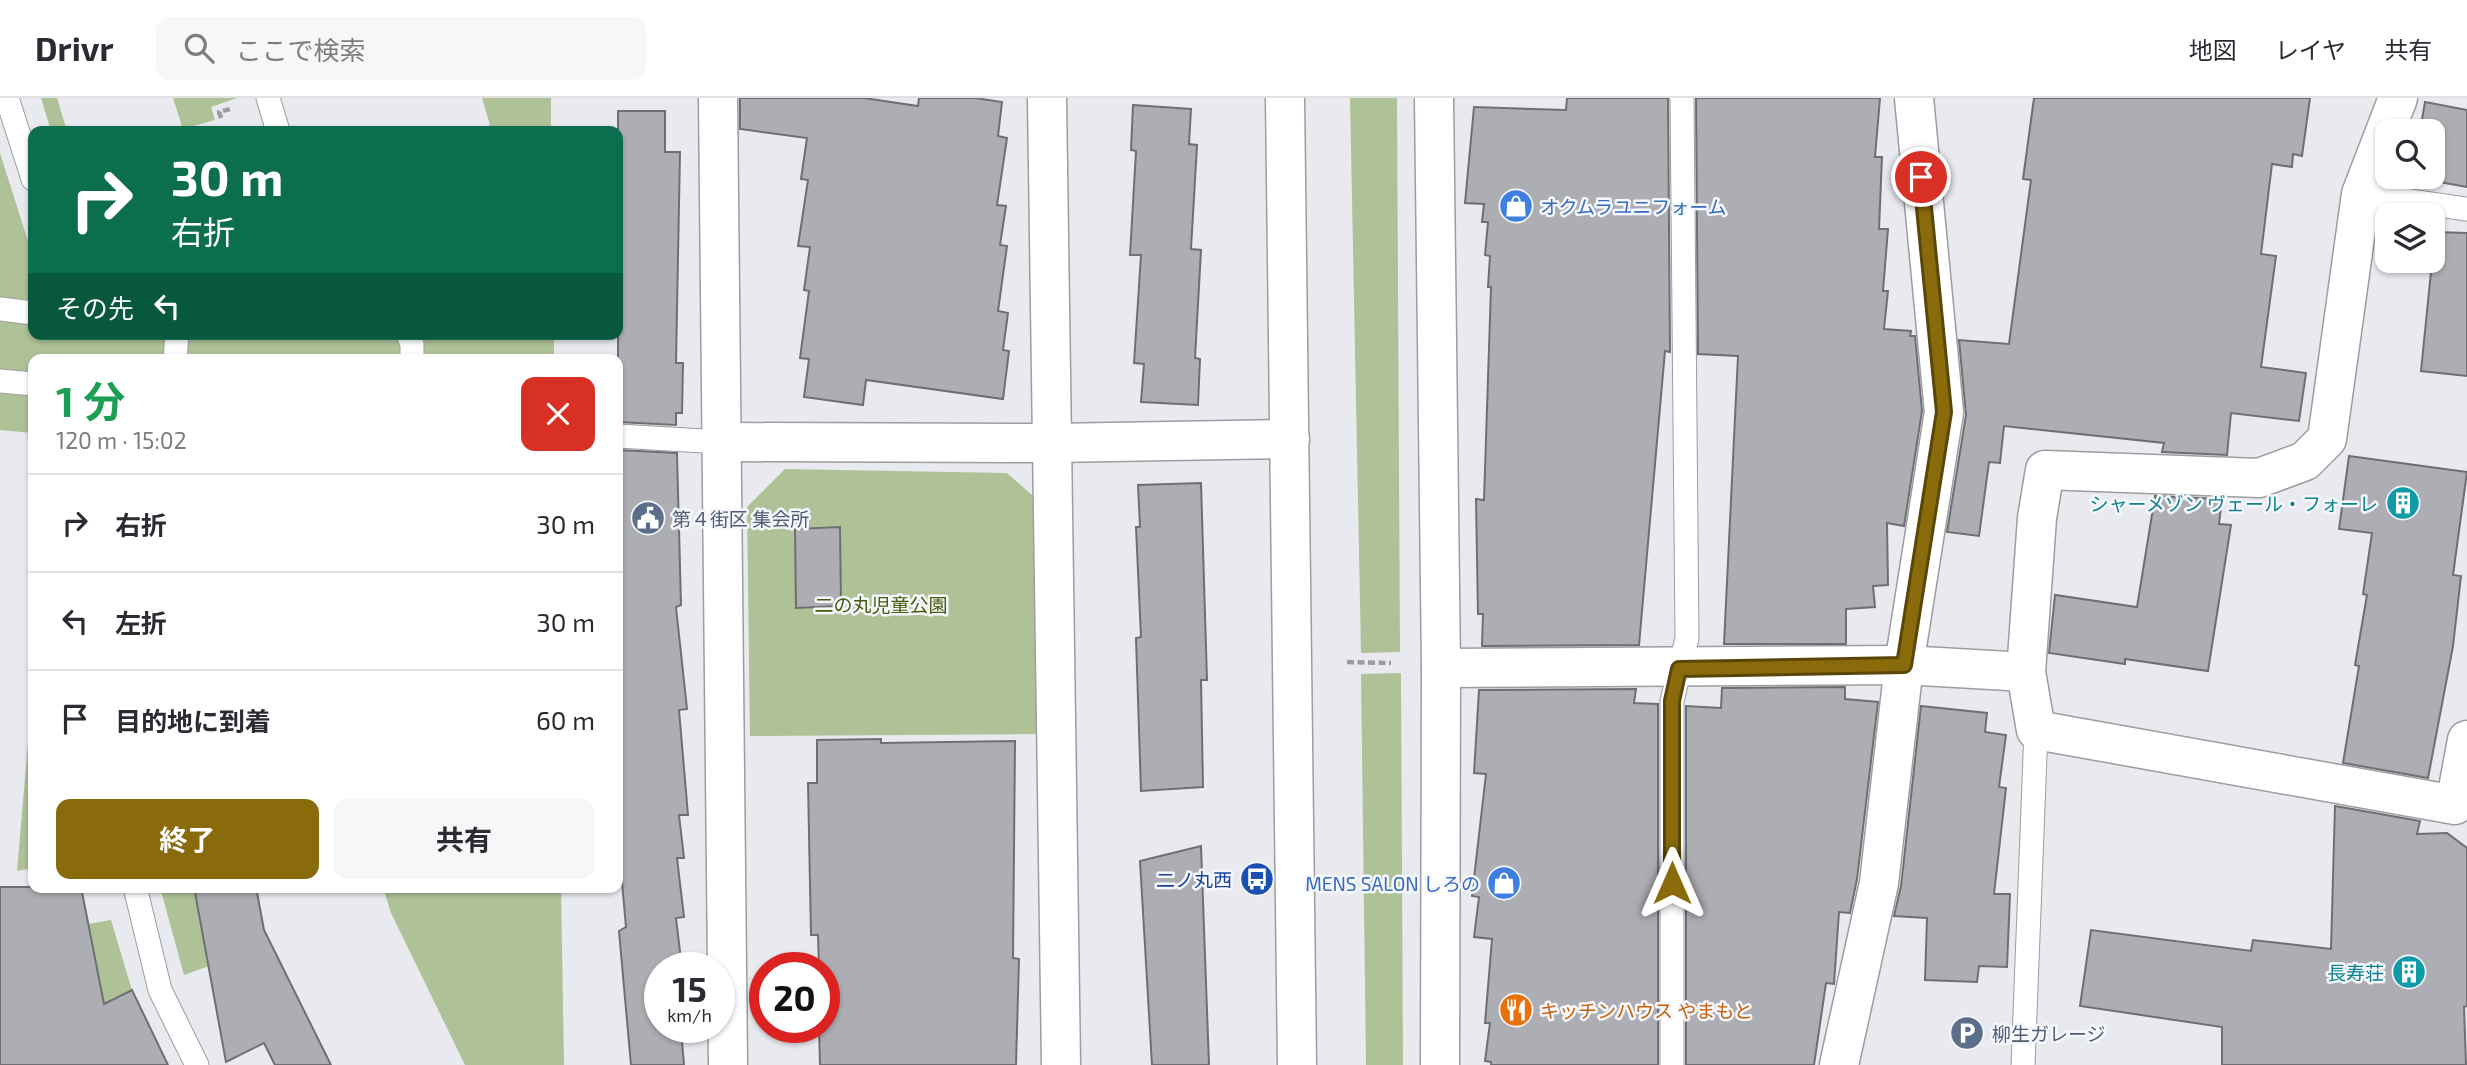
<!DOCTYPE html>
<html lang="ja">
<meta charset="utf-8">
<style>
:root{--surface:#fff;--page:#f7f7f7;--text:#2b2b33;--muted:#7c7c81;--line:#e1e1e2;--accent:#8a6b0b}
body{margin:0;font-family:"Exo 2","Noto Sans JP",sans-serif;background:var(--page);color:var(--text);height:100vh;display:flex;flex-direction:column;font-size:26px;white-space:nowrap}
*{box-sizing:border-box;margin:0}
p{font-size:23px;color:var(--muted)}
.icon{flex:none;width:38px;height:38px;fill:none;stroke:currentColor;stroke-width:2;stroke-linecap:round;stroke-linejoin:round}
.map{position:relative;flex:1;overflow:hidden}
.side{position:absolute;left:28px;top:256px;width:595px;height:539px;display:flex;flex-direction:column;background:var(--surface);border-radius:14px;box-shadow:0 2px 5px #0004}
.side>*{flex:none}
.top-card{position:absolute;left:28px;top:28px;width:595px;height:214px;border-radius:14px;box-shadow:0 2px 5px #0004;background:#0b6e4f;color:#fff;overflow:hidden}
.fabs{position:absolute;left:2375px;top:21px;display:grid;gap:14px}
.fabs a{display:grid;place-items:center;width:70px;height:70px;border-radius:14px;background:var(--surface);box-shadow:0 2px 5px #0004;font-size:35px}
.speed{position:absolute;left:644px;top:854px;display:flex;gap:14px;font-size:35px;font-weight:700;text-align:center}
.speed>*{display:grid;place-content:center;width:91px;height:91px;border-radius:50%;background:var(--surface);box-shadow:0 2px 5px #0004;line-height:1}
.speed small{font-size:18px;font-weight:400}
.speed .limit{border:10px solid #d22;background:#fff;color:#111}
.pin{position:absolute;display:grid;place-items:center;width:60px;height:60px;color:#fff;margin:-30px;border:4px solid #fff;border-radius:50%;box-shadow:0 2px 7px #0007}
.me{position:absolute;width:77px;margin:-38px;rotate:0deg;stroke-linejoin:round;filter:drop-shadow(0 0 5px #0008)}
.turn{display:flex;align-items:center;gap:24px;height:147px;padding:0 28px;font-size:32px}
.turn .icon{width:91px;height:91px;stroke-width:2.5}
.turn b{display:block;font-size:49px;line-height:60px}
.then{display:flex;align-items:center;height:66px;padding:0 28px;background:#0003;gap:14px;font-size:26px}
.round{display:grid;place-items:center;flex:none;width:74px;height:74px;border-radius:14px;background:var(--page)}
.summary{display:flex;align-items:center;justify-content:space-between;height:119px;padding:0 28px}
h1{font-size:42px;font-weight:700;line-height:52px;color:#1e9e55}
.button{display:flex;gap:14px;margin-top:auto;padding:14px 28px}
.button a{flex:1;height:80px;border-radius:14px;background:var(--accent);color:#fff;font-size:28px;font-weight:700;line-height:80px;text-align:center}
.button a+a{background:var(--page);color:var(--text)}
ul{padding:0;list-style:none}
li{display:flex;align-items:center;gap:21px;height:98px;padding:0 28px;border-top:2px solid var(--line)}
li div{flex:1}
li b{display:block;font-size:26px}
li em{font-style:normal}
header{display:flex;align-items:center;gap:42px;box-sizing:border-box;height:98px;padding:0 35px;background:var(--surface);border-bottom:2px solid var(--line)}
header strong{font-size:33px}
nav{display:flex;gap:38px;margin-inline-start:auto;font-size:24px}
.search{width:490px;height:63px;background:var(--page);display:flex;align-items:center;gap:18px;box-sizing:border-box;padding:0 24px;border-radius:14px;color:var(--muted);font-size:26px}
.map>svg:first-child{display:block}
</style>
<header>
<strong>Drivr</strong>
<div class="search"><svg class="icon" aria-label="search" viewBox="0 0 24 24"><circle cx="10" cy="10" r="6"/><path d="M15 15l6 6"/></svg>ここで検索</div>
<nav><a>地図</a><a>レイヤ</a><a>共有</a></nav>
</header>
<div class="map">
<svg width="2467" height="967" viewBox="0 0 2467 967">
<rect width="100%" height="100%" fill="#e9eaef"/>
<g fill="#afc297">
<polygon points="41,0 57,0 67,33 51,33"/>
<polygon points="173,0 237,0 211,9 215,22 183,31"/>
<polygon points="482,0 551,0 551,33 473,33 490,27"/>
<polygon points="1350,0 1397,0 1400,554 1361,555"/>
<polygon points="0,55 28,143 33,142 33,236 554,236 554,261 33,261 33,335 0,332"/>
<polygon points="785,371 1007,375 1039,403 1040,636 750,638 747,409"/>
<polygon points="1401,575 1403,967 1366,967 1361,576"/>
<polygon points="33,588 33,770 17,773"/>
<polygon points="160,789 194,789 209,868 184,877"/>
<polygon points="383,789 561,789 564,967 465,967 391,815"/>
<polygon points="111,822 132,892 110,903 90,967 88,826"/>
</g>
<g fill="#adaeb3" stroke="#6e6f73" stroke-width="2">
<polygon points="740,0 864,0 918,8 919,0 975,0 1002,4 998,38 1007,40 997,107 1006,108 1000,147 1007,148 998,213 1008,215 1003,252 1009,253 1003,301 866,282 863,307 804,299 809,261 800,260 809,193 804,192 810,149 798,148 808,82 801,81 807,40 740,31"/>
<polygon points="1567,0 1668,0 1670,254 1665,253 1639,547 1482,548 1483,516 1478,516 1476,401 1484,402 1491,189 1488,189 1490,158 1485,157 1488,124 1482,124 1484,106 1465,105 1474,9 1566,12"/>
<polygon points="1696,0 1880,0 1875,59 1882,59 1879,131 1888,131 1883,193 1888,193 1884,231 1911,233 1910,238 1915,238 1922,313 1904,428 1887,425 1888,487 1873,488 1875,509 1846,511 1846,546 1724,546 1738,258 1698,256"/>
<polygon points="2034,0 2310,0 2302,58 2293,56 2292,69 2272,66 2261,156 2276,158 2261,269 2306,275 2299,323 2231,315 2227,357 2162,354 2164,345 2004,328 2000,365 1989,364 1979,438 1947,434 1966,317 1959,242 2009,246 2031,82 2023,81"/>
<polygon points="2425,4 2467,12 2467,89 2412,79 2432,79 2432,33 2420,33"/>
<polygon points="1133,7 1191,11 1189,46 1197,47 1191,151 1201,152 1195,260 1200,261 1198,307 1141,304 1144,266 1134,265 1141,157 1130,157 1136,53 1131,52"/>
<polygon points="618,13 665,13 665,54 680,54 676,265 683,265 682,315 676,315 676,327 618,324"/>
<polygon points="2435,134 2467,135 2467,278 2421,273"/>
<polygon points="618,352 677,355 681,507 676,509 687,611 679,612 688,717 679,717 684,760 677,760 684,819 676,820 682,870 660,870 660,929 689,929 681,932 684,967 631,967 619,833 626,829 618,739"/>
<polygon points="2349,358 2467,374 2453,477 2461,478 2453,548 2428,680 2343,665 2359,568 2355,567 2367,497 2363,496 2372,435 2339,431"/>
<polygon points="1201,385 1207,582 1201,582 1203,689 1141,693 1136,540 1141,539 1136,429 1140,429 1138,387"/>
<polygon points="2155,398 2222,401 2219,426 2231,427 2208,573 2125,561 2125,566 2049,555 2055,497 2137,509"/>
<polygon points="840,429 841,508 796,510 795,431"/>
<polygon points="1845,589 1845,601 1878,604 1857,781 1850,815 1839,814 1834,886 1826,885 1814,967 1686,967 1686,608 1721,610 1722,590"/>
<polygon points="1636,591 1634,605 1658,606 1658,967 1491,967 1491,964 1485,963 1490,925 1485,925 1492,841 1474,839 1479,799 1472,798 1486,676 1474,675 1479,592"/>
<polygon points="1921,608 1987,615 1985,634 2006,637 1999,689 2006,690 1994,796 2010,796 2007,869 1979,868 1977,884 1925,882 1927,820 1894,818 1901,788"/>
<polygon points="881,641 881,645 1015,643 1013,860 1019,861 1016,967 820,967 819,929 824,929 824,870 819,870 818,837 811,837 808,685 817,685 817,642"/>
<polygon points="2335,708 2420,723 2417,736 2447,735 2467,750 2467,908 2464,909 2466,967 2222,967 2222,929 2080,908 2091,832 2251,853 2253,842 2331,851"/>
<polygon points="1201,748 1209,967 1152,967 1140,763"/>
<polygon points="0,789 81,789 104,906 132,892 168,967 0,967"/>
<polygon points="194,789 256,789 264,832 331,967 275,967 264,945 226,964"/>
</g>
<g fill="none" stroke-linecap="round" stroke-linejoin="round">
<g stroke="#9b9da1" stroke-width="25">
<g id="lane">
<polyline points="7,0 33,81"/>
<polyline points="268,0 278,33"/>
<polyline points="2361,96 2467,111"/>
<polyline points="0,211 33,215"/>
<polyline points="408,236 412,246 412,261"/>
<polyline points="175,261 177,236"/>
<polyline points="0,283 33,286"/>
<polyline points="618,338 721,344"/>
<polyline points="135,789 160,892 197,967"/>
<polyline points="1672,967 1672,603 1687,540 1682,0"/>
<polyline points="2023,967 2036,632"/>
</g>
</g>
<g stroke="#9b9da1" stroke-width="41">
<g id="street">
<polyline points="718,0 728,967"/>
<polyline points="1047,0 1061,967"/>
<polyline points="1434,0 1441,570 1440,967"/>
<polyline points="2398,0 2361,96 2327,341 2305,363 2259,380 2045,372 2037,420 2026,574 2036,632 2455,707 2467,642"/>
<polyline points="721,344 1052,345 1290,341"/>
<polyline points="1441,570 1904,567 2026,574"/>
<polyline points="1839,967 1879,785 1904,567 1944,314 1914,0"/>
</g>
</g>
<g stroke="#9b9da1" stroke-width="41">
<polyline id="secondary" points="1285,0 1297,967"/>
</g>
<g stroke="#9b9ca0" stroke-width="4.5" stroke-dasharray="7 3.5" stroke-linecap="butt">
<polyline points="221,20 219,14 230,11"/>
<polyline points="1347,564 1391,565"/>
<polyline points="82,792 90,789"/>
</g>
<use href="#lane" stroke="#fff" stroke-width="23"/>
<use href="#street" stroke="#fff" stroke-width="38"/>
<use href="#secondary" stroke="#fff" stroke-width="38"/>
</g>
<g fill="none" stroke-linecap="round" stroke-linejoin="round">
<g stroke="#5a4607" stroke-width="18">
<polyline id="route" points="1672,785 1672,603 1679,571 1904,567 1944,314 1921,79"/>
</g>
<use href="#route" stroke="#8a6b0b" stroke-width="12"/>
</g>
<defs>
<g id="shop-disc" transform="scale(1.75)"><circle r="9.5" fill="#3f7fe0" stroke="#f6f7fc"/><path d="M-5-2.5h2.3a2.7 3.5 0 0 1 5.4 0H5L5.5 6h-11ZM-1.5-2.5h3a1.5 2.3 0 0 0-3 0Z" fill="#fff"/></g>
<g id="building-disc" transform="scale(1.75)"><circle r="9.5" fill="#0f9aa8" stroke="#f6f7fc"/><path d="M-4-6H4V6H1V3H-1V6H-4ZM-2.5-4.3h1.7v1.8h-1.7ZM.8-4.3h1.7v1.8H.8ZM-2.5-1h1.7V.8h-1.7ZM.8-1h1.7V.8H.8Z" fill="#fff"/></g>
<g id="civic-disc" transform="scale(1.75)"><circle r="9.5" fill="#5c6f8a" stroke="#f6f7fc"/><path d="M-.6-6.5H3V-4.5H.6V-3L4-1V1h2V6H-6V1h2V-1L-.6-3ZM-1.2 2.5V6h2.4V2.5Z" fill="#fff"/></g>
<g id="bus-disc" transform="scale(1.75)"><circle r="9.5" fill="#1a4fb4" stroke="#f6f7fc"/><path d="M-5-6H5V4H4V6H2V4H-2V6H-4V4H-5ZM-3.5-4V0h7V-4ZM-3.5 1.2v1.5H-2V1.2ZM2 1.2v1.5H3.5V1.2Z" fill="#fff"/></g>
<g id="restaurant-disc" transform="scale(1.75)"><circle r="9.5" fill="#e8710a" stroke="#f6f7fc"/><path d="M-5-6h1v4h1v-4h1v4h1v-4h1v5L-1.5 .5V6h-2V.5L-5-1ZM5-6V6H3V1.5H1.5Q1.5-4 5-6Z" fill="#fff"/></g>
<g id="parking-disc" transform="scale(1.75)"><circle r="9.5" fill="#5c6f8a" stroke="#f6f7fc"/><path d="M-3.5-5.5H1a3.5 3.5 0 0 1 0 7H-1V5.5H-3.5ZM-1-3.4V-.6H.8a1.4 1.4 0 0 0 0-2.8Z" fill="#fff"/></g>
</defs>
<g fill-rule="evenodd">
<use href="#shop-disc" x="1516" y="108"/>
<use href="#building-disc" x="2403" y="405"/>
<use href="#civic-disc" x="648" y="420"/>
<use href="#bus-disc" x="1257" y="781"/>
<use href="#shop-disc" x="1504" y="785"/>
<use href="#building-disc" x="2409" y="874"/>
<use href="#restaurant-disc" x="1516" y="912"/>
<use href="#parking-disc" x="1967" y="935"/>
</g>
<g text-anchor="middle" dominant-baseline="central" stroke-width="5" stroke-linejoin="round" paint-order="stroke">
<g font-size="19" fill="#366cbe" stroke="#f6f7fc" text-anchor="start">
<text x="1540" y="108">オクムラユニフォーム</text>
<text x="1480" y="785" text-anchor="end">MENS SALON しろの</text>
</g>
<g font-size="19" fill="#0d838f" stroke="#f6f7fc" text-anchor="end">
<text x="2378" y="405">シャーメゾン ヴェール・フォーレ</text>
<text x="2384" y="874">長寿荘</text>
</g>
<g font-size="19" fill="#4e5e75" stroke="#f6f7fc" text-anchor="start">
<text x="672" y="420">第４街区 集会所</text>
<text x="1992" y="935">柳生ガレージ</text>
</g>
<g font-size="19" fill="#425c0b" stroke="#f6f7fc">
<text x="881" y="506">二の丸児童公園</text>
</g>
<g font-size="19" fill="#164399" stroke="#f6f7fc" text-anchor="end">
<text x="1232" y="781">二ノ丸西</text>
</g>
<g font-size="19" fill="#c56008" stroke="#f6f7fc" text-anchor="start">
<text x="1540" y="912">キッチンハウス やまもと</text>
</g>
</g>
</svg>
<div class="fabs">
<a><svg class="icon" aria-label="search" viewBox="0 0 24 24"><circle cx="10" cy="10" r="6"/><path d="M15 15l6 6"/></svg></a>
<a><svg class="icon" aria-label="layers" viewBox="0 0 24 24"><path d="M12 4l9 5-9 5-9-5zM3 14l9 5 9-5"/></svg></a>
</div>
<div class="speed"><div>15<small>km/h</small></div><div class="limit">20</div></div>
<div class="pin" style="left:1921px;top:79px;background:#d93025"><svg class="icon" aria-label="arrive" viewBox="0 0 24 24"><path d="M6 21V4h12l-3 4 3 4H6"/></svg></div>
<svg class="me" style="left:1672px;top:785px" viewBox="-20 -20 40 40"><path d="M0-17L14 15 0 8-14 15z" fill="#8a6b0b" stroke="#fff" stroke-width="4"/></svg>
<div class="top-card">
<div class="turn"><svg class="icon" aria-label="right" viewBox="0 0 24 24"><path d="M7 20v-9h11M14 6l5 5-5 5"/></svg><div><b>30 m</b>右折</div></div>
<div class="then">その先<svg class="icon" aria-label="left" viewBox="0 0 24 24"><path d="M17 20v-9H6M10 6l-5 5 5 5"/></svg></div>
</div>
<section class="side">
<div class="summary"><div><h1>1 分</h1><p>120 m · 15:02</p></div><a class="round" style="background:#d93025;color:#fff"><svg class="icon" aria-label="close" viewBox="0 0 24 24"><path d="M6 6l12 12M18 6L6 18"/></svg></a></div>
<ul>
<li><svg class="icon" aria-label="right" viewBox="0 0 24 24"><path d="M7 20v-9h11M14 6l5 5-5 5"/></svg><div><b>右折</b></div><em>30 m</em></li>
<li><svg class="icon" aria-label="left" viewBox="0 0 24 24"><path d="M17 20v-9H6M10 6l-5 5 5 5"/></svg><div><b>左折</b></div><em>30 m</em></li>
<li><svg class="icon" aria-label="arrive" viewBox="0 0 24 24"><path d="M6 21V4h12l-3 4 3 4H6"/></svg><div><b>目的地に到着</b></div><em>60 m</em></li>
</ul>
<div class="button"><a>終了</a><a>共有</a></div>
</section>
</div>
